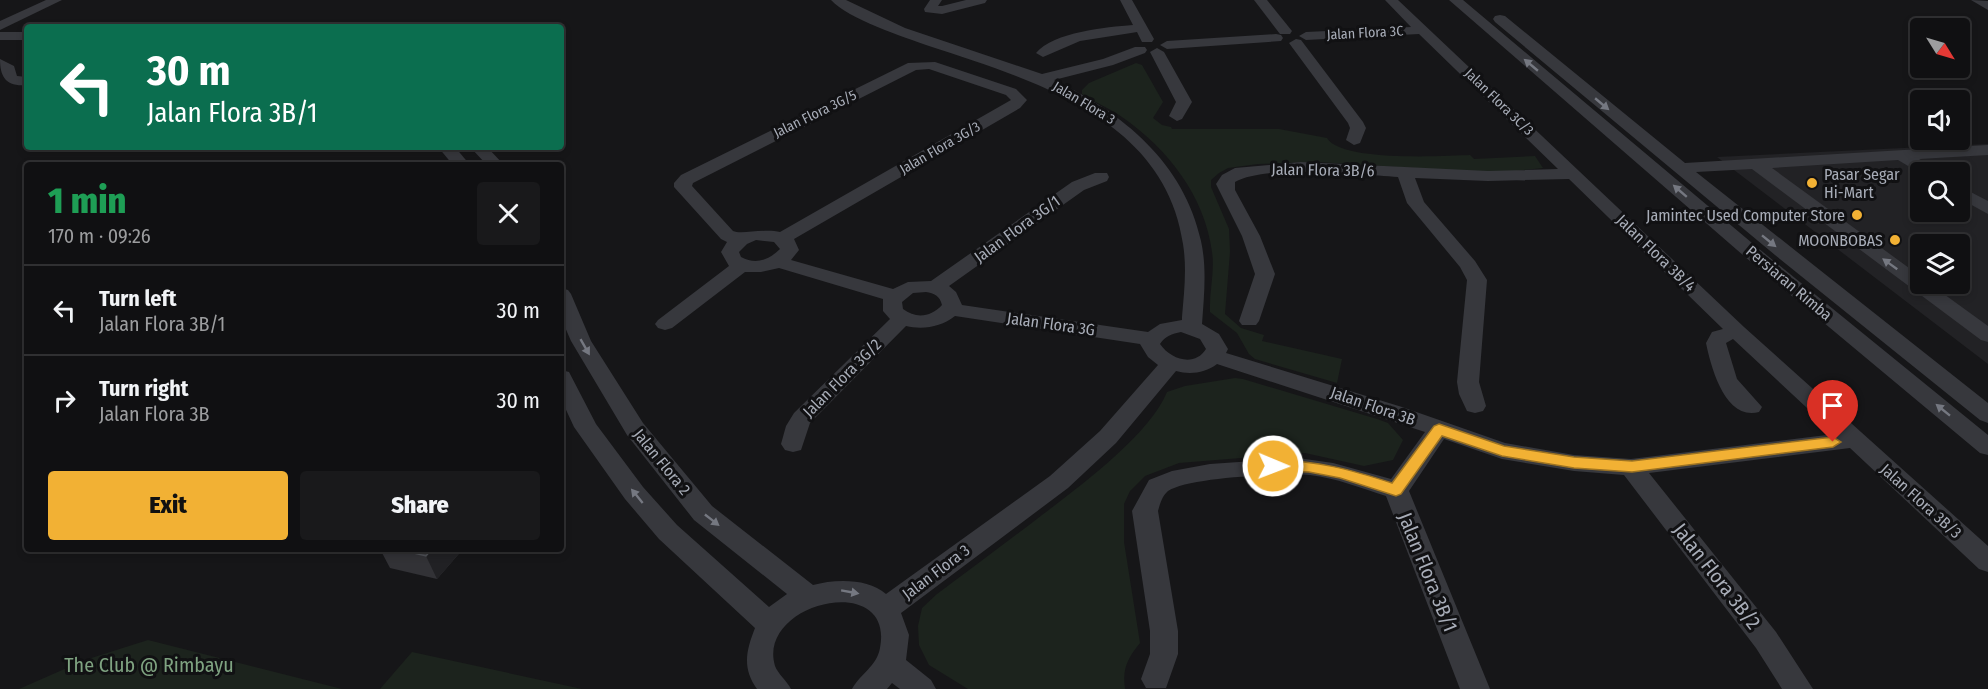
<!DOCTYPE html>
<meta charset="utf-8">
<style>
:root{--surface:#101012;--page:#19191b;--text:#f1f3f6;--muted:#9c9d9f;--line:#303032;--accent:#f2b134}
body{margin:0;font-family:"Fira Sans Condensed",sans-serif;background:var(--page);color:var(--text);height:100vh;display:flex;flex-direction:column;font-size:22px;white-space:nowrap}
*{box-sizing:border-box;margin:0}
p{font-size:20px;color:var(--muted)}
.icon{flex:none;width:33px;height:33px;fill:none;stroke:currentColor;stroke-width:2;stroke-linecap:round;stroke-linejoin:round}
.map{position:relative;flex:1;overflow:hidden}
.side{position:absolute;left:24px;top:162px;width:540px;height:390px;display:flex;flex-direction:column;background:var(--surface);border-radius:6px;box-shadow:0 3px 9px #0003,0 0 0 2px var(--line)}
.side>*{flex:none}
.banner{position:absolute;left:24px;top:24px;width:540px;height:126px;border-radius:6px;box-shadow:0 3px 9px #0003,0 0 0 2px var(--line);background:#0b6e4f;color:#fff;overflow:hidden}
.needle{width:39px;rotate:127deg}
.fabs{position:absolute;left:1910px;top:18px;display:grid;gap:12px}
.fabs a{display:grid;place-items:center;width:60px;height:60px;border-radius:6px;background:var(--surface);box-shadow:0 3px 9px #0003,0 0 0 2px var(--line);font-size:30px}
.pin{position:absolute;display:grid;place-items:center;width:51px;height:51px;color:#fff;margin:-62px -26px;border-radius:50% 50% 50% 0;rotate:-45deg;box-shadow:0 0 6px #0007}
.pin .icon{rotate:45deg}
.me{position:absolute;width:66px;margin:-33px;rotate:91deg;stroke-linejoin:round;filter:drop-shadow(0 0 4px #0008)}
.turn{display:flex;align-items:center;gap:21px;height:126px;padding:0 24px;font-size:27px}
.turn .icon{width:78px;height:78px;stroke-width:2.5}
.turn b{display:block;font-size:42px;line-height:51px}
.round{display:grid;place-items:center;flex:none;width:63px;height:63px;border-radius:6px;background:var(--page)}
.overview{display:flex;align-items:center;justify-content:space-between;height:102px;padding:0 24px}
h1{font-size:36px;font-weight:800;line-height:45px;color:#1e9e55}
.primary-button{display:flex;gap:12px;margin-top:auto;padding:12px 24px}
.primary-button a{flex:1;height:69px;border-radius:6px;background:var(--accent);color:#111;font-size:24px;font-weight:800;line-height:69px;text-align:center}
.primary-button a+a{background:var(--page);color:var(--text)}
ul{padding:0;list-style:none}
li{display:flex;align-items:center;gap:18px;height:90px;padding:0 24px;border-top:2px solid var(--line)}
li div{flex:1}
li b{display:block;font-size:22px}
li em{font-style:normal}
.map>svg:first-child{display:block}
</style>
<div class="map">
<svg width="1988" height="689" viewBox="0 0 1988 689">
<rect width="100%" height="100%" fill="#161618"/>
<path fill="#222225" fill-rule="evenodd" d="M1988,144V364L1717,157ZM1920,172H1959V212H1920ZM1920,244H1959V284H1920Z"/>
<g fill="#1c231d">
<path d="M1136,63L1142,65L1163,102L1153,118L1162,125L1171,127L1172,129H1279L1327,138C1341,162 1443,156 1470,155L1474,159L1535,156L1543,168L1497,173L1317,162L1258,164L1228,168L1219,173L1211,180V187L1229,229L1230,252L1225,314L1241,328L1264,335L1262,341L1342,359L1337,383L1255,359L1249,354L1237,333L1210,312C1209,292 1215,272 1212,252C1205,196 1167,148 1122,117C1110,108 1095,103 1082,94V90L1089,83Z"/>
<path d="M1235,378L1243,379L1377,419L1388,423L1403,440L1393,460L1364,466L1305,453L1179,463L1145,476L1130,491L1124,504V542L1140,643C1128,658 1122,668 1125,689H968L929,665L919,645L918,626L922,608L937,594C969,570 1001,546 1033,522C1073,491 1148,438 1167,392L1185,386Z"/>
<polygon points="148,640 342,689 19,689 85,660"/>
<polygon points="412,652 582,689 380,689"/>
</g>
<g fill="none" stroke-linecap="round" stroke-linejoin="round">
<g fill="#37383d" fill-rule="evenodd">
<polygon points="46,0 62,0 0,30 0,21"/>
<path d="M831,0H846L905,28L1042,74L1103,59L1135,47H1145L1147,50L1145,53L1113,65L1054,80C1123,113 1184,163 1201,241C1207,268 1204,297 1202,324L1219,334L1228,349L1226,353L1402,407L1505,443L1574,455L1631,459L1835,434L1733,339L1726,343L1737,379L1762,407L1759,412C1725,421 1711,367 1706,343L1712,332L1723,329L1569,179L1488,181L1415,178L1424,202L1475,261L1487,280L1479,382L1486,406L1483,411L1475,413L1467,411L1459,394L1457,382L1467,280L1460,267L1407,203L1398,177C1359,175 1267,164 1235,182V190L1260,236L1275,274L1259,321L1256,325H1242L1239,321L1255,274L1242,236L1216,184L1222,175L1235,168L1301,162L1488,171L1558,169L1419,34L1306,40L1299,36L1306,32L1411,27L1385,0H1398L1744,327L1988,546V572L1979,569L1850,448L1649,473L1776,632L1813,689H1782L1756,648L1624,475L1574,471L1502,459L1444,439L1409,491L1490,689H1460L1386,496C1361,488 1336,478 1310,475C1284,473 1188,477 1168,491C1162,496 1160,504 1158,511L1178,631V654L1166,688H1146L1141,679L1150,654V631L1132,511L1149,480L1172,471L1210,464L1298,458L1333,463L1391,479L1425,432L1217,364C1205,373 1190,375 1176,371L1116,443L1068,488L901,613L909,635L906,660L931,680L936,689H900L892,683L887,689H852C860,674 877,666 880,648C895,570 756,602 775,666C778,674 787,681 791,689H757C742,668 746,651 755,628L659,539L625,499L574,427L561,399V370L569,372L596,424L643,487L677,525L769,607L787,594L694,520L627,435L571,341L561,318V288L568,290L571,294L591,341L643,423L712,506L813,585C835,579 868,578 886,594L1050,476L1100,431L1158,365L1148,357L1140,344L955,316C941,327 923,330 906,326L810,423L801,450L793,452L785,450L781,444L786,426L794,413L890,319L883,311V299L779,268L761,272H745L672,328L665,330L658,328L655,324L658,320L729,266L721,252L727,242L721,239L674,187V183L681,175L908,63L935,62L1016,89L1027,100L1020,108L794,239L799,250L791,260L893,289L908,282L931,281L1072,182L1095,173H1107L1109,177L1107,181L1084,190L949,286L956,292L962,305L1148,332L1160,324L1182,320V317C1184,293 1187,269 1183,244C1165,118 1032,80 929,46C904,37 848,19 831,0ZM929,69L1006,95L1011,100L780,232C765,228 741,235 733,231L692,186L693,183L916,70ZM756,240L774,242L780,249C769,260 756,265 741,257L739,252L747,244ZM926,292C934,293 940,296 942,305C931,317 916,319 903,309L902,302L913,293ZM1181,332L1200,339L1206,349C1195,367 1171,360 1160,344C1165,336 1172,334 1181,332Z"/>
<polygon points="930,0 942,0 938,6 942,6 966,0 987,0 985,3 942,14 925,12 924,9"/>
<path d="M1120,0H1132L1154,39L1152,42H1142L1137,32L1131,33L1080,41L1043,57L1036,53C1054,32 1106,27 1133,25Z"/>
<polygon points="1254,0 1267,0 1292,31 1290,34 1280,34"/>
<polygon points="1449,0 1463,0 1758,248 1988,435 1988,455 1980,453 1744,256"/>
<polygon points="1971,0 1988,1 1988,10"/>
<polygon points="1500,15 1505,16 1685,163 1988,145 1988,155 1919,159 1936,168 1938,172 1920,173 1898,160 1772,168 1920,276 1920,284 1930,284 1988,326 1988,342 1981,340 1752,169 1696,172 1988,403 1988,423 1980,420 1775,255 1495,22 1493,19 1495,16"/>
<rect x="0" y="32" width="27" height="8"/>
<polygon points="1276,34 1281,35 1283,38 1281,41 1167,49 1160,45 1167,41"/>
<polygon points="1296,39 1301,40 1363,122 1366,128 1360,143 1354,145 1346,140 1350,128 1348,123 1289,43"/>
<polygon points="1157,48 1164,52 1192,102 1182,119 1177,121 1169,116 1176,102 1150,52"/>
<path d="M0,59L14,66L17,76L27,77V85C6,87 0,77 0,59Z"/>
<polygon points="438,147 455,147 470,165 453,165"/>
<polygon points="470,147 487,147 504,165 487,165"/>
<polygon points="1959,186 1988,201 1988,214 1959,198"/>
</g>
</g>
<polygon fill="#323236" points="380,549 463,549 437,579 390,568"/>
<polygon fill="#212124" points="432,549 463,549 437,579 426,556"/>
<polygon fill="#3f3f44" stroke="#4f5156" stroke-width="1.5" points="397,549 432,549 426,556"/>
<defs><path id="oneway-solid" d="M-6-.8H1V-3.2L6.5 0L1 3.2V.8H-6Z" transform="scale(1.5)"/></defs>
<g fill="#757881">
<use href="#oneway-solid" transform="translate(1531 65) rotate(-140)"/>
<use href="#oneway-solid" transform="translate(1602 104) rotate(40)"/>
<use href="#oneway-solid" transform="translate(1680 191) rotate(-139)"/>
<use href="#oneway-solid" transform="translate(1769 241) rotate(39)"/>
<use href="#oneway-solid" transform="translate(1890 264) rotate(-144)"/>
<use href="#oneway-solid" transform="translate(585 347) rotate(60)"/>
<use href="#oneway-solid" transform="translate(1943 410) rotate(-141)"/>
<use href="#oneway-solid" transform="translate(637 496) rotate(-129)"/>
<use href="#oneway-solid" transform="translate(712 520) rotate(38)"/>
<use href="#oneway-solid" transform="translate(850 592) rotate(10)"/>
</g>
<path fill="#f2b134" stroke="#9d7322" stroke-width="1.5" d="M1439,424L1504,446L1574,457L1632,461L1833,437L1841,442L1833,447L1632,472L1574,468L1502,456L1442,436L1401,494L1396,496L1340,478L1309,472L1273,471L1268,470L1266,466L1268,462L1273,460C1319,461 1349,469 1392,483L1434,426Z"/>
<g fill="#f2b134" stroke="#111113" stroke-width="2">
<circle cx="1812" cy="183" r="6"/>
<circle cx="1857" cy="215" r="6"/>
<circle cx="1895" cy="240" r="6"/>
</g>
<g text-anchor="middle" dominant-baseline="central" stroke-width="6" stroke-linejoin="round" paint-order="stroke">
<g font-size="14" fill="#a8adb8" stroke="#111113">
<text transform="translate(1365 33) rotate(-3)">Jalan Flora 3C</text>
<text transform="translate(1499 102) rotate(44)">Jalan Flora 3C/3</text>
<text transform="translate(1084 103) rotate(31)">Jalan Flora 3</text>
<text transform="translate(815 114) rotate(-26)">Jalan Flora 3G/5</text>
<text transform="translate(940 148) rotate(-30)">Jalan Flora 3G/3</text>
</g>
<g font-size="16" fill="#a8adb8" stroke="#111113">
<text transform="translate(1323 170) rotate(1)">Jalan Flora 3B/6</text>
<text transform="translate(1017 229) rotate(-36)">Jalan Flora 3G/1</text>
<text transform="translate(1656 253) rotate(44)">Jalan Flora 3B/4</text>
<text transform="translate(1789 283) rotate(40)">Persiaran Rimba</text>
<text transform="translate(1051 324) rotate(8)">Jalan Flora 3G</text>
<text transform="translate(842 378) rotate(-45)">Jalan Flora 3G/2</text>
<text transform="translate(1373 406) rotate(19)">Jalan Flora 3B</text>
<text transform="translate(662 462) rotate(51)">Jalan Flora 2</text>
<text transform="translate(1921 501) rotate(42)">Jalan Flora 3B/3</text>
<text transform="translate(936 572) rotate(-37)">Jalan Flora 3</text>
</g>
<g font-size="16" fill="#a8adb8" stroke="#111113" text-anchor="end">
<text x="1824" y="174" text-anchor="start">Pasar Segar<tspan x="1824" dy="18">Hi-Mart</tspan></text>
<text x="1845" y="215">Jamintec Used Computer Store</text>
<text x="1883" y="240">MOONBOBAS</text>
</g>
<g font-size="20" fill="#a8adb8" stroke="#111113">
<text transform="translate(1428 572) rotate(68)">Jalan Flora 3B/1</text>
<text transform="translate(1717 576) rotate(52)">Jalan Flora 3B/2</text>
</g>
<g font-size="20" fill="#7fa381" stroke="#111113">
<text x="149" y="665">The Club @ Rimbayu</text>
</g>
</g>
</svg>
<div class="fabs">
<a><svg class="needle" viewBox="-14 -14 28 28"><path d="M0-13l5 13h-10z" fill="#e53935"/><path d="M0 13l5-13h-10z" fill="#9c9d9f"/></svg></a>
<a><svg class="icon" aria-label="sound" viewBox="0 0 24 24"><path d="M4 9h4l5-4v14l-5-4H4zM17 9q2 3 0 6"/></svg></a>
<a><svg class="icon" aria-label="search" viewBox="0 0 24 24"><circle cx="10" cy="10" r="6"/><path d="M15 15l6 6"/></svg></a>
<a><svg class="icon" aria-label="layers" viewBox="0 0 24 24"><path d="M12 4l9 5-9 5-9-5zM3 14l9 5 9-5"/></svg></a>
</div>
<div class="pin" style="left:1833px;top:442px;background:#d93025"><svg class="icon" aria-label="arrive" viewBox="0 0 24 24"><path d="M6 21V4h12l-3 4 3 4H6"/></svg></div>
<svg class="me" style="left:1273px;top:466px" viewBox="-20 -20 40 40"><circle r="17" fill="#f2b134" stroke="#fff" stroke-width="3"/><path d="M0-11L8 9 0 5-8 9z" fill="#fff"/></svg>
<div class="banner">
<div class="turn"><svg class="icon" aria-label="left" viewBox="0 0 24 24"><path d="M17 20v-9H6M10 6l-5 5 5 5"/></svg><div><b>30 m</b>Jalan Flora 3B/1</div></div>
</div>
<section class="side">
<div class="overview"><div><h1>1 min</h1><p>170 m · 09:26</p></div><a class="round"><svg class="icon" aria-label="close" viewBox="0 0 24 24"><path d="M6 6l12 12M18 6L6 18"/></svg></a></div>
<ul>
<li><svg class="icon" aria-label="left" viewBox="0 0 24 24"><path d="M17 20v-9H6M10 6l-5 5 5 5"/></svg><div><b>Turn left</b><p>Jalan Flora 3B/1</p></div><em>30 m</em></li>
<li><svg class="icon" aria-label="right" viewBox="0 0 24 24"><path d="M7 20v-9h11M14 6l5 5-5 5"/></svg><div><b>Turn right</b><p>Jalan Flora 3B</p></div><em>30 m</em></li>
</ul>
<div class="primary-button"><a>Exit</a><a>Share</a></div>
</section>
</div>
